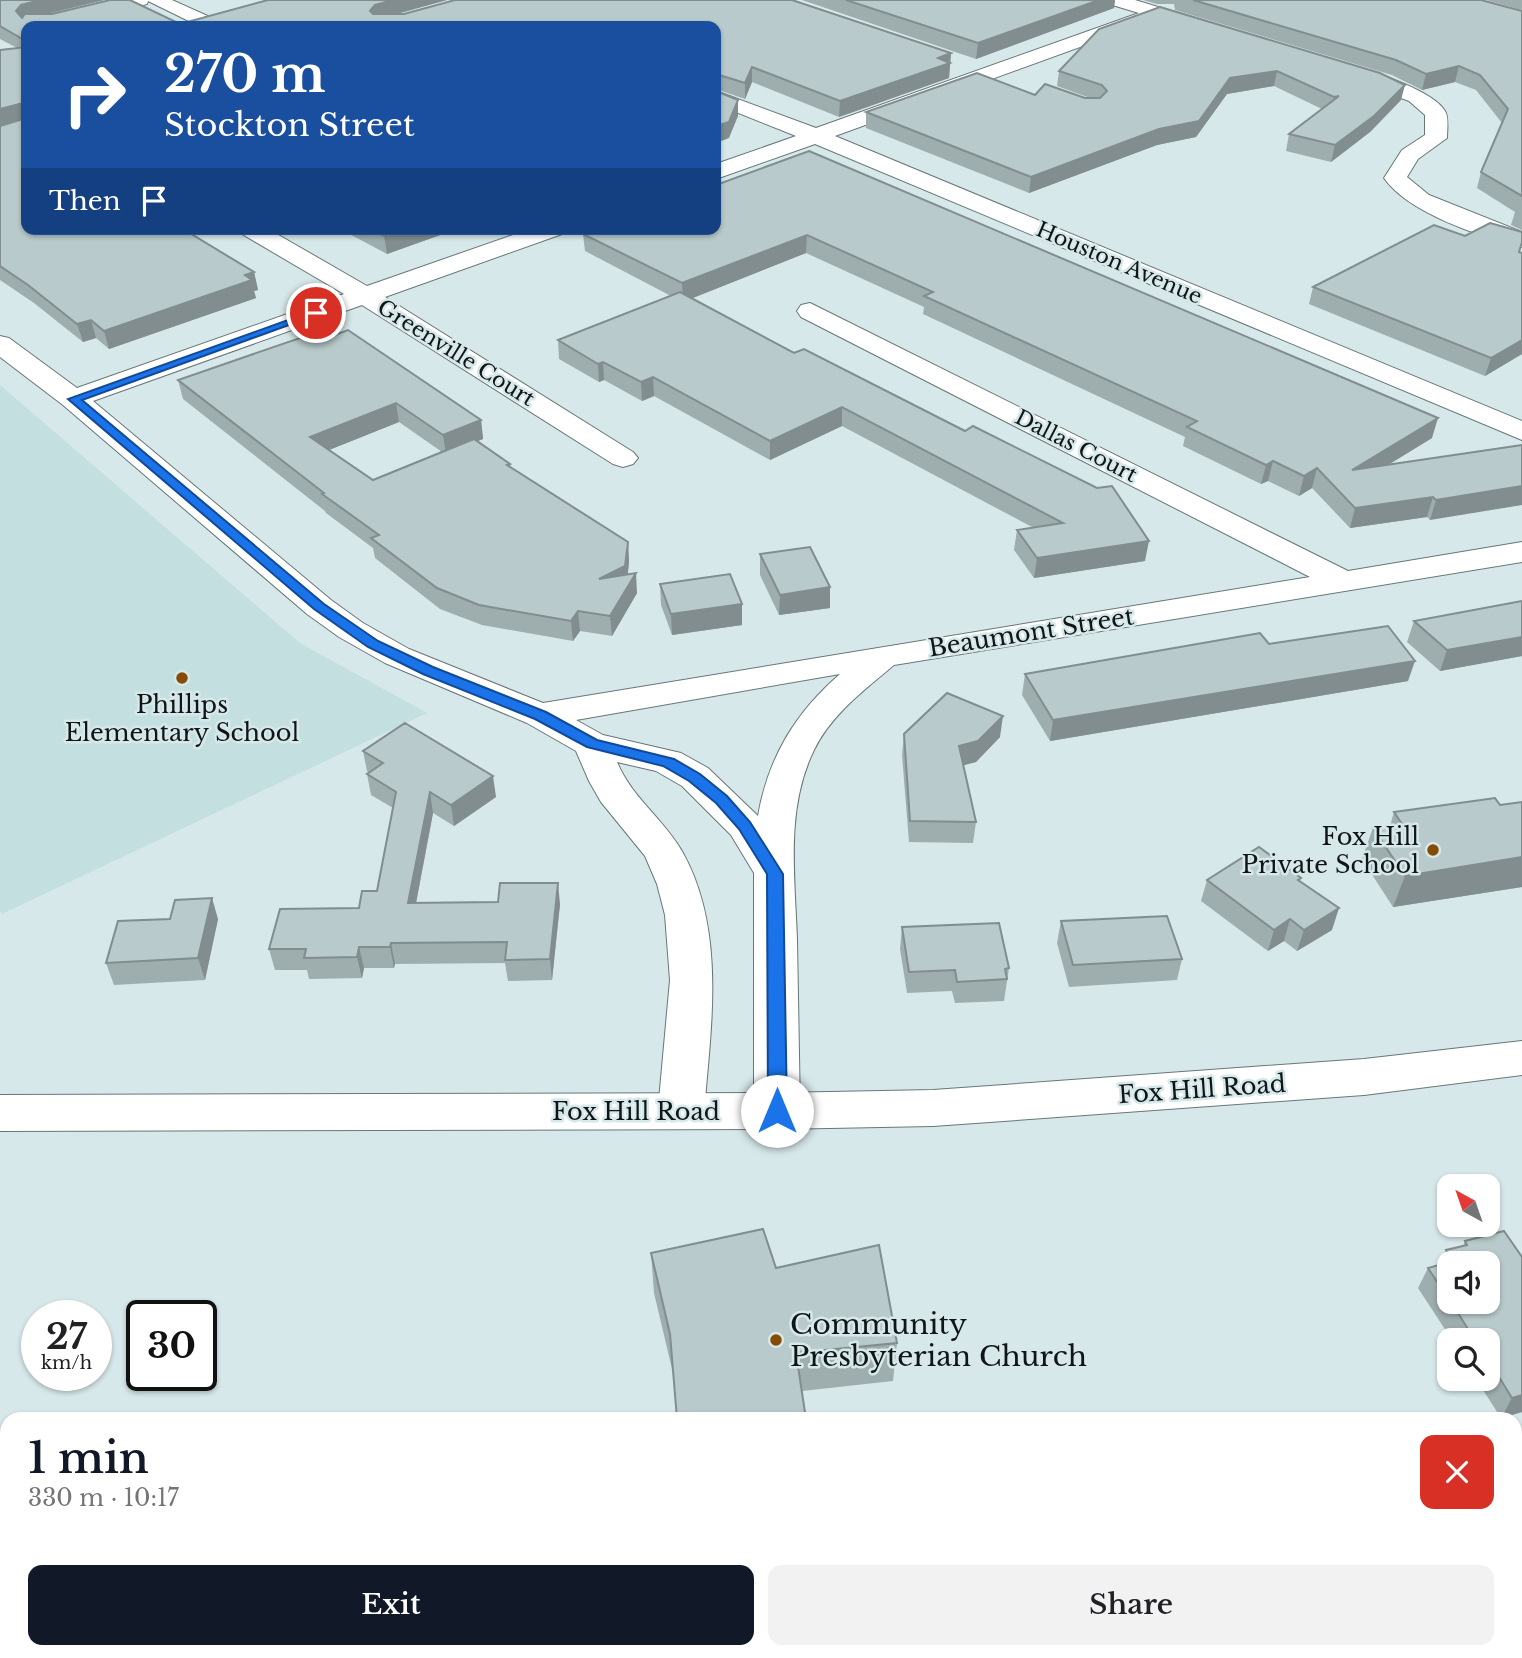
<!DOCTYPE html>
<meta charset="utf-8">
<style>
:root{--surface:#fff;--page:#f2f2f2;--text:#202124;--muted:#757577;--accent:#111827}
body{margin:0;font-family:"Libre Baskerville",serif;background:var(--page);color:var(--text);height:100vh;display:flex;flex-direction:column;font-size:26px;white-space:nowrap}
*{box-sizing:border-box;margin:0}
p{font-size:23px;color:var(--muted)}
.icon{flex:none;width:38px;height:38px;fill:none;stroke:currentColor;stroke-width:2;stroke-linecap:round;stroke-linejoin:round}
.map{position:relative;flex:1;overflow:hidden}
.sheet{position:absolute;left:0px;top:1412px;width:1522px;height:247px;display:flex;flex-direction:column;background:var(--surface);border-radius:21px 21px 0 0;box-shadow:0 2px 5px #0004}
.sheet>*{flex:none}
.top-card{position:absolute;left:21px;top:21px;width:700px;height:214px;border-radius:14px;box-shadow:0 2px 5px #0004;background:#1a4fa0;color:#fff;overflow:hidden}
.needle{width:46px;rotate:320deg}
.fabs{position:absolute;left:1437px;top:1174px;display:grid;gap:14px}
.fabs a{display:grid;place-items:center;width:63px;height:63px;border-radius:14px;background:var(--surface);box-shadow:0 2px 5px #0004;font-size:35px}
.speed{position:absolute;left:21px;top:1300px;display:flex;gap:14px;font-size:35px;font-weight:700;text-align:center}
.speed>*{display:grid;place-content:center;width:91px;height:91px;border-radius:50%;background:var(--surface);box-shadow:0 2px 5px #0004;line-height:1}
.speed small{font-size:18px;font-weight:400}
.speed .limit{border:4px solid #111;border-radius:10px;background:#fff;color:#111}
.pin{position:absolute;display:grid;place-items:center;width:60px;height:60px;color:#fff;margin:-30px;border:4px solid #fff;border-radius:50%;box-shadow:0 2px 7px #0007}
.me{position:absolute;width:77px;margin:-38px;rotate:0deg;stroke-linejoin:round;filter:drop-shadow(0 0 5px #0008)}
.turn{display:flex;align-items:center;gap:24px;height:147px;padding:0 28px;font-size:32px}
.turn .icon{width:91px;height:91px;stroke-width:2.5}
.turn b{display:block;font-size:49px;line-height:60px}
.then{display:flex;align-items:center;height:66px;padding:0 28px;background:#0003;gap:14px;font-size:26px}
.round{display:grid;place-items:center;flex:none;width:74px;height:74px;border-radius:14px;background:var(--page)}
.head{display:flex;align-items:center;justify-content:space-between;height:119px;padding:0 28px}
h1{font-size:42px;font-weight:600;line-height:52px;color:var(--accent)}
.primary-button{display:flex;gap:14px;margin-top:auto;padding:14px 28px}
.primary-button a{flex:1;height:80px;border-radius:14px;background:var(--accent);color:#fff;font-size:28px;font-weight:600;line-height:80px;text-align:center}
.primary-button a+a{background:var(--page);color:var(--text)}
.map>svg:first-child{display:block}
</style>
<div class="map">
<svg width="1522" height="1658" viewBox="0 0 1522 1658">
<rect width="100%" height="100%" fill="#d7e8ea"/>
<polygon fill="#c3dfe0" points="0,385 300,643 427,713 2,914 0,911"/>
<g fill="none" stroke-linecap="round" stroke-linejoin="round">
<g stroke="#677778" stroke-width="2">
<g id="minor">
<polygon points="117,0 172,0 221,22 224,26 199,26 148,1 147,4 55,26 26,26 26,30 23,26 26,22"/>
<polygon points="1107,0 1135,0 1208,22 1211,26 1201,32 1150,17 1149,22 835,136 1522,421 1522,440 815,144 716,179 716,164 796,136 716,104 716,91 816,128 1139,13 1109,4"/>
<path d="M1356,68C1378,73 1433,91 1445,111C1449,117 1447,130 1447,138L1418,159L1407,177L1429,195L1522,232V247C1481,237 1408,213 1384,178L1402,150L1425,135V115L1409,101L1349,78L1346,74L1349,70Z"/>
<path d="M238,229H268L367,286L530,229H566L562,234L385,297L633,452L638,458L633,464L623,467L613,464L362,305L93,401L331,600L363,623L409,649L543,703L1310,577L801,317L797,311L801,305L810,303L1348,571L1522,542V562L894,665C864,690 831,715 814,750C785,809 795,877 797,940C798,997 799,1054 800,1111L793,1124L777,1129L761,1124L754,1111V873L731,835L682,786L656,771L617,762C632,798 664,819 683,853C726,931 711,1026 704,1111L697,1124L681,1129L665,1124L658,1111L670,980L665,915L657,884L645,856L601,802L589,781L576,751L527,723L385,663L339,637L307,614L63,405L0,357V336L9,338L77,388L344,294L242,234ZM840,674C795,713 768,758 758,816L708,768L681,753L603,735L576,720Z"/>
</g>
</g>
<g stroke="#677778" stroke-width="2">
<polygon id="major" points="1522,1041 1522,1075 1364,1095 933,1126 777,1129 0,1131 0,1095 777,1093 933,1090 1364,1059"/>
</g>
<use href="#minor" fill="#fff" fill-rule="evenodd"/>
<use href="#major" fill="#fff" fill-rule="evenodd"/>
</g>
<g fill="#9eaeaf" fill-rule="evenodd">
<polygon points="0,0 104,0 49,14 110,0 130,0 180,24 268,0 447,0 398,14 404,14 455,0 792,0 951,53 949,78 839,117 752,82 745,99 716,89 716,26 26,26 26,229 161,229 167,233 177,229 183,229 254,272 258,290 254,291 256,298 109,349 96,338 83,342 34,303 0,280 0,126 6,124 0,126 0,50 17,48 0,39"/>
<polygon points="802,0 1115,0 1114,8 976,59"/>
<polygon points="1143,0 1481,0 1522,11 1522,230 1511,225 1515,212 1477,188 1481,172 1502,123 1476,90 1455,82 1422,90 1392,75 1175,10 1174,4 1157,4"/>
<polygon points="1486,0 1522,0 1522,10"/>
<polygon points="1099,29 1401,100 1370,132 1331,162 1286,151 1289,134 1322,109 1274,86 1227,94 1196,137 1157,145 1029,193 866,128 866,112 1035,95 1090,98 1057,86 1059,71"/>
<polygon points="716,185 1432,438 1388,465 1522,445 1430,520 1427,517 1350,528 1312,488 1299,496 1268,481 1261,484 1183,446 1185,437 923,314 924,307 806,253 691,298 1145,561 1034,578 1014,550 1017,530 1032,527 842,426 770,460 654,396 642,401 604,380 599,382 559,359 558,340 671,296 585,251 583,234"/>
<polygon points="340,229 457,229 387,254"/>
<polygon points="1465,236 1519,252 1522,354 1485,376 1309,304 1313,287"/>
<path d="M335,335L481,420L483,439L477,441L510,464L511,467L628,542L629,562L628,575L637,593L612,636L580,631L573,641L482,625L440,609L375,558L373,548L326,513L325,511L183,399L178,380ZM399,422L442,452L373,480L329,450Z"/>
<polygon points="760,554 830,587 830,608 779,615 760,575"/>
<polygon points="660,584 742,604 742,625 672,635 661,605"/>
<polygon points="1522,601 1522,656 1440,671 1407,642 1414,621"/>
<polygon points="1269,644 1408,681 1050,741 1022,695 1025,674"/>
<polygon points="904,734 1000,737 976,762 963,765 976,822 973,843 909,842 902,755"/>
<polygon points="363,751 496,797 454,826 433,813 416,903 560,904 552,980 508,981 505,963 395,964 394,968 364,968 362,978 309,979 307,970 275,970 269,949 359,908 377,891 393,808 371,795 367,774 369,773 367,771"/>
<polygon points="1522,802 1522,887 1393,907 1362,859 1373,828 1390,826 1394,812 1500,805"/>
<polygon points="1301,878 1300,881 1332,930 1297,951 1284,941 1268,951 1201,901 1207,880"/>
<polygon points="170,919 218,919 205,980 114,985 106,963"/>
<polygon points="1061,921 1182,959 1177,980 1069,987 1057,943"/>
<polygon points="902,927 1009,968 1004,1001 955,1003 952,991 907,993 900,949"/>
<path d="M1504,1231L1522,1412L1501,1418L1476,1379H1488V1340H1452L1418,1288L1428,1268L1439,1265L1446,1250L1463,1246L1465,1241ZM1449,1264L1488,1302H1449Z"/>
<polygon points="651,1253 776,1268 897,1343 893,1381 802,1391 806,1419 677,1419 673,1373 654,1293"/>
<rect x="696" y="1652" width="152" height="6"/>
</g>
<g fill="#818d8e">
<polygon points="41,0 104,0 25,19 20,26 16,11 21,5"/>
<polygon points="393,0 447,0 377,19 370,11 375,5"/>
<polygon points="1099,0 1115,0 1114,8 976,59 978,43"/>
<polygon points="951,53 949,78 839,117 840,101"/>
<polygon points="1459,66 1455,82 1422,90 1426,74"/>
<polygon points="752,67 752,82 745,99 745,83"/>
<polygon points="1277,71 1274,86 1227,94 1196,137 1157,145 1029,193 1031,177 1159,129 1230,78"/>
<polygon points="1405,85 1401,100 1370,132 1331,162 1335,145"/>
<polygon points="738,100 738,116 729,138 716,143 716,126"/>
<polygon points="23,103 26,119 0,126 0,109"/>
<polygon points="405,229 457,229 387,254 384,236"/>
<polygon points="807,235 806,253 683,302 682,283"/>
<polygon points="254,272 258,290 254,291 256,298 109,349 104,331"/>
<polygon points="91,320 96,338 83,342 77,324"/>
<polygon points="1522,340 1522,354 1485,376 1491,358"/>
<polygon points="603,362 604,380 599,382 598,364"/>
<polygon points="653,377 654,396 642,401 641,382"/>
<polygon points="396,403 399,422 314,456 310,437"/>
<polygon points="842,407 842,426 770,460 770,441"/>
<polygon points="1438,418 1432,438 1347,490 1352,470"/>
<polygon points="481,420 483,439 446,454 443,435"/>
<polygon points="1273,461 1268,481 1261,484 1266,465"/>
<polygon points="1317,468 1312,488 1299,496 1304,476"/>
<polygon points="1522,486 1522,505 1430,520 1436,500"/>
<polygon points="1433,497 1427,517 1350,528 1355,508"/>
<polygon points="1149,541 1145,561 1034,578 1037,558"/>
<polygon points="628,542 629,562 626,586 599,579"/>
<polygon points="636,573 637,593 612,636 610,616"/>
<polygon points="830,587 830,608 779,615 780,595"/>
<polygon points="742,604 742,625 672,635 671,614"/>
<polygon points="578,611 580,631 573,641 571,621"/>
<polygon points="1522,637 1522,656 1440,671 1447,650"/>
<polygon points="1415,661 1408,681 1050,741 1053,720"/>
<polygon points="1003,716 1000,737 976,762 957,767 959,746"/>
<polygon points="493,776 496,797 454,826 451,805"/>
<polygon points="430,792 433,813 412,924 408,903"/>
<polygon points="1522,857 1522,887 1393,907 1405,876"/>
<polygon points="558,883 560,904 552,980 550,959"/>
<polygon points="212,898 218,919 205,980 198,958"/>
<polygon points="1339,908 1332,930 1297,951 1304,930"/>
<polygon points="1290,919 1284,941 1268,951 1274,930"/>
<polygon points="391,943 395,964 394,968 390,947"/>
<polygon points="359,947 364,968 362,978 357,957"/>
<polygon points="1522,1395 1522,1412 1501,1418 1512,1398"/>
</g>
<g fill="#b8cacb" stroke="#818d8e" stroke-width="2">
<polygon points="0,0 41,0 21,5 16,11 22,18 25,14 52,14 110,0 130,0 180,24 268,0 393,0 375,5 370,11 373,14 404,14 455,0 792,0 951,53 938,58 950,63 840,101 752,67 745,83 716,74 716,26 26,26 26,41 0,26"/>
<polygon points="846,0 1099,0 978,43"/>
<polygon points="1193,0 1481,0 1522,11 1522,196 1481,172 1508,109 1480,75 1459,66 1426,74 1396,60"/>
<polygon points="1160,7 1380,73 1405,85 1374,116 1335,145 1289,134 1339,96 1334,97 1277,71 1230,78 1199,121 1159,129 1031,177 866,112 977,73 1035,95 1045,84 1085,98 1100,98 1107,91 1102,85 1059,71 1099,29"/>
<polygon points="26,47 26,229 161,229 167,233 177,229 183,229 254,272 245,275 252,280 104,331 91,320 77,324 28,285 0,266 0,126 23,119 23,103 0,109 0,50"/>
<polygon points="716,91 738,100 729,122 716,126"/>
<polygon points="809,151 1438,418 1352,470 1522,445 1522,486 1436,500 1433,497 1355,508 1317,468 1304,476 1273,461 1266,465 1187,427 1197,421 924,296 933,292 807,235 682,283 583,234 595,229 716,229 716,185"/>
<polygon points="1490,223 1522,232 1522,242 1519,252 1522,253 1522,340 1491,358 1313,287 1434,225 1465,236"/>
<polygon points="370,229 405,229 384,236"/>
<polygon points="680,292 794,353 804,349 965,431 973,426 1097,488 1112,486 1149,541 1037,558 1017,530 1063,523 842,407 770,441 653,377 641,382 603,362 598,364 558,340"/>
<polygon points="326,329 335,335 348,330 481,420 443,435 396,403 310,437 373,480 474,439 510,464 507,465 628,542 625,566 599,579 636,573 610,616 578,611 571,621 479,605 437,588 371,538 379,535 322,494 324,493 178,380"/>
<polygon points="810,547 830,587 780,595 760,554"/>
<polygon points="730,574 742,604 671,614 660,584"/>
<polygon points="1522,601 1522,637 1447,650 1414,621"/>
<polygon points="1388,626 1415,661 1053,720 1025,674 1260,633 1269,644"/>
<polygon points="947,693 1003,716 978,741 959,746 976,822 910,821 904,734"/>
<polygon points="405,723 493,776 451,805 430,792 408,903 498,902 500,883 558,883 550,959 505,960 507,942 391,943 390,947 359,947 357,957 304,958 306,949 269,949 280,909 359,908 362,891 377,891 396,792 367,774 383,763 363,751"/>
<polygon points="1495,798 1500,805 1522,802 1522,857 1405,876 1373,828 1402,824 1394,812"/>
<polygon points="1259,847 1301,878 1298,880 1339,908 1304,930 1290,919 1274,930 1207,880"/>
<polygon points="212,898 198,958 106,963 118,921 170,919 175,900"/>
<polygon points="1167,916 1182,959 1073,965 1061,921"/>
<polygon points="999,923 1009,968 1005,969 1007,979 957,982 955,970 909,972 902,927"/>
<polygon points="763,1229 776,1268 879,1245 897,1343 796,1353 806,1419 677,1419 670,1334 651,1253"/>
<polygon points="1504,1231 1522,1257 1522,1395 1512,1398 1488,1359 1488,1340 1475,1340 1451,1302 1488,1302 1488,1264 1449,1264 1449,1300 1428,1268 1453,1261 1446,1250 1467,1245 1465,1241"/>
<polygon points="697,1652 797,1652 745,1658 697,1658"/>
</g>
<polygon fill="#1a73e8" stroke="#114b97" stroke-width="2" points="313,311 322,313 82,400 324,604 378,641 433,667 546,712 597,740 674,759 700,774 727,796 750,822 783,874 787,1111 784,1117 777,1119 771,1117 768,1111 767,874 739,829 716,803 689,781 663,766 587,747 535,719 423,674 368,647 314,609 68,399"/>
<g fill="#874c04" stroke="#d7e8ea" stroke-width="2.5">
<circle cx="182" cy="678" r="7"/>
<circle cx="1433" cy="850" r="7"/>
<circle cx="776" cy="1340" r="7"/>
</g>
<g text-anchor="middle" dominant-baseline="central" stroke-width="5" stroke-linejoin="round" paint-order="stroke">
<g font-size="21" fill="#101617" stroke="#d7e8ea">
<text transform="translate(1119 263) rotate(23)">Houston Avenue</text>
<text transform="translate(456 353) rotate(32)">Greenville Court</text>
<text transform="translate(1076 446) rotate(27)">Dallas Court</text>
</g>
<g font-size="24" fill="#101617" stroke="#d7e8ea">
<text transform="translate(1031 632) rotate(-9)">Beaumont Street</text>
<text transform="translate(1202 1089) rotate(-4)">Fox Hill Road</text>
<text x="636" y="1111">Fox Hill Road</text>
</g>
<g font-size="24" fill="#101617" stroke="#d7e8ea">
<text x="182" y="704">Phillips<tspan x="182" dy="28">Elementary School</tspan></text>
<text x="1419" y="836" text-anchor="end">Fox Hill<tspan x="1419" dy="28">Private School</tspan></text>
</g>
<g font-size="28" fill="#101617" stroke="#d7e8ea" text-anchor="start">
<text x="790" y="1324">Community<tspan x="790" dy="32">Presbyterian Church</tspan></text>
</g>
</g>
</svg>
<div class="fabs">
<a><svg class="needle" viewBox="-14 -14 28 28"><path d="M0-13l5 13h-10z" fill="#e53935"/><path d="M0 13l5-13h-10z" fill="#757577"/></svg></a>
<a><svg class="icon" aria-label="sound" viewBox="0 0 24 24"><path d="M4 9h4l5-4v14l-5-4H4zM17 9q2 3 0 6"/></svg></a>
<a><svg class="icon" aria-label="search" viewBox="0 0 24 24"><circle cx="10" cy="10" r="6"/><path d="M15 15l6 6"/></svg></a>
</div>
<div class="speed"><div>27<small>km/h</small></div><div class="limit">30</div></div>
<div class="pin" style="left:316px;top:313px;background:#d93025"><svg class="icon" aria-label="arrive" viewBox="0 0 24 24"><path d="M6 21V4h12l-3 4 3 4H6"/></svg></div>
<svg class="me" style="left:777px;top:1111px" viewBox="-20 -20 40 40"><circle r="19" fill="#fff"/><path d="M0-13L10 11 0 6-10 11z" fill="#1a73e8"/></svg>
<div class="top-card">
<div class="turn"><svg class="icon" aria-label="right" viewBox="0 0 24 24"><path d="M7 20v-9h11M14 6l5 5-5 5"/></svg><div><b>270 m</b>Stockton Street</div></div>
<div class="then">Then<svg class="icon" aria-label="arrive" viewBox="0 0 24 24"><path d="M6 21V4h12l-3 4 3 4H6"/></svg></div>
</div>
<section class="sheet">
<div class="head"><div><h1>1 min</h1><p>330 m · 10:17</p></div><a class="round" style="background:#d93025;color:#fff"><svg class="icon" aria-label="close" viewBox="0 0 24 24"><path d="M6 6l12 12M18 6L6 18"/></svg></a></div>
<div class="primary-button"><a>Exit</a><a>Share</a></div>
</section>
</div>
